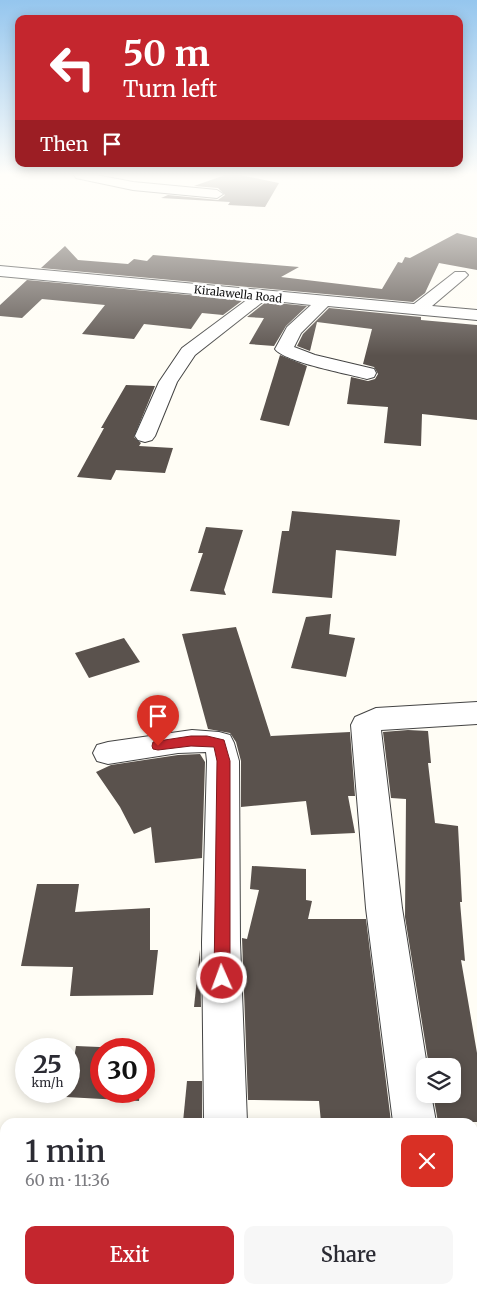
<!DOCTYPE html>
<meta charset="utf-8">
<style>
:root{--surface:#fff;--page:#f7f7f7;--text:#2b2b33;--muted:#7c7c81;--accent:#c4262e}
body{margin:0;font-family:Merriweather,serif;background:var(--page);color:var(--text);height:100vh;display:flex;flex-direction:column;font-size:19px;white-space:nowrap}
*{box-sizing:border-box;margin:0}
p{font-size:16px;color:var(--muted)}
.icon{flex:none;width:28px;height:28px;fill:none;stroke:currentColor;stroke-width:2;stroke-linecap:round;stroke-linejoin:round}
.map{position:relative;flex:1;overflow:hidden}
.details{position:absolute;left:0px;top:1118px;width:478px;height:176px;display:flex;flex-direction:column;background:var(--surface);border-radius:15px 15px 0 0;box-shadow:0 2px 12px #0003}
.details>*{flex:none}
.top-card{position:absolute;left:15px;top:15px;width:448px;height:152px;border-radius:10px;box-shadow:0 2px 12px #0003;background:#c4262e;color:#fff;overflow:hidden}
.fabs{position:absolute;left:416px;top:1058px;display:grid;gap:10px}
.fabs a{display:grid;place-items:center;width:45px;height:45px;border-radius:10px;background:var(--surface);box-shadow:0 2px 12px #0003;font-size:25px}
.speed{position:absolute;left:15px;top:1038px;display:flex;gap:10px;font-size:25px;font-weight:700;text-align:center}
.speed>*{display:grid;place-content:center;width:65px;height:65px;border-radius:50%;background:var(--surface);box-shadow:0 2px 12px #0003;line-height:1}
.speed small{font-size:12px;font-weight:400}
.speed .limit{border:8px solid #d22;background:#fff;color:#111}
.pin{position:absolute;display:grid;place-items:center;width:42px;height:42px;color:#fff;margin:-51px -21px;border-radius:50% 50% 50% 0;rotate:-45deg;box-shadow:0 0 5px #0007}
.pin .icon{rotate:45deg}
.me{position:absolute;width:55px;margin:-28px;rotate:358deg;stroke-linejoin:round;filter:drop-shadow(0 0 4px #0008)}
.turn{display:flex;align-items:center;gap:18px;height:105px;padding:0 25px;font-size:22px}
.turn .icon{width:65px;height:65px;stroke-width:2.5}
.turn b{display:block;font-size:35px;line-height:42px}
.then{display:flex;align-items:center;height:48px;padding:0 25px;background:#0003;gap:10px;font-size:19px}
.round{display:grid;place-items:center;flex:none;width:52px;height:52px;border-radius:10px;background:var(--page)}
.head{display:flex;align-items:center;justify-content:space-between;height:85px;padding:0 25px}
h1{font-size:30px;font-weight:600;line-height:38px}
.cta{display:flex;gap:10px;margin-top:auto;padding:10px 25px}
.cta a{flex:1;height:58px;border-radius:10px;background:var(--accent);color:#fff;font-size:20px;font-weight:600;line-height:58px;text-align:center}
.cta a+a{background:var(--page);color:var(--text)}
.map>svg:first-child{display:block}
</style>
<div class="map">
<svg width="477" height="1293" viewBox="0 0 477 1293">
<rect width="100%" height="100%" fill="#fffdf5"/>
<g fill="#5a524d">
<polygon points="225,175 240,175 279,183 265,207 228,205 230,202 161,198 168,195 218,200 225,195 218,188 194,186"/>
<polygon points="457,233 477,238 477,270 439,263 425,293 413,302 41,268 65,246 78,260 128,264 134,259 147,261 153,255 299,267 281,277 382,289 398,262 402,263 405,257 410,258"/>
<polygon points="27,280 243,300 223,315 202,313 191,329 144,324 134,339 82,334 105,305 42,299 22,318 0,316 0,305"/>
<polygon points="266,302 307,306 286,326 274,346 249,344 264,318 247,317"/>
<polygon points="329,308 421,317 421,320 477,325 477,420 422,414 421,446 384,443 388,407 347,404 351,377 368,381 375,379 378,374 374,367 363,364 372,329 317,322 310,351 297,346 303,334"/>
<polygon points="280,355 307,366 289,426 260,420"/>
<polygon points="126,385 155,386 134,437 141,443 139,446 173,448 165,473 116,470 111,480 77,477 104,428 101,428"/>
<polygon points="292,511 400,520 396,556 336,550 332,598 272,593 282,531 289,531"/>
<polygon points="206,527 243,530 224,590 226,595 190,591 203,553 198,553"/>
<polygon points="331,614 329,634 355,638 346,677 291,668 306,617"/>
<polygon points="236,627 271,737 271,736 350,732 355,796 348,796 355,833 311,835 306,801 241,807 241,761 236,742 230,733 208,729 182,634"/>
<polygon points="124,638 140,662 89,678 75,653"/>
<polygon points="408,730 428,731 431,763 428,763 435,823 458,826 462,902 460,902 465,961 461,960 477,1053 477,1122 438,1122 433,1094 452,1094 452,1066 429,1066 405,917 406,799 391,798 383,732"/>
<polygon points="200,754 205,762 202,858 155,863 151,827 134,834 120,807 96,772 111,765 178,755"/>
<polygon points="252,866 306,869 306,900 312,901 308,919 366,919 391,1122 321,1122 319,1101 248,1100 242,938 247,939 259,890 250,889"/>
<polygon points="37,884 79,884 75,912 150,908 150,950 158,950 153,995 70,996 73,967 21,966"/>
<polygon points="200,950 201,1007 194,1007"/>
<polygon points="76,1046 146,1049 144,1062 144,1049 101,1049 101,1091 140,1091 139,1101 66,1097 67,1091 69,1091"/>
<polygon points="187,1081 202,1081 202,1122 183,1122"/>
</g>
<g fill="none" stroke-linecap="round" stroke-linejoin="round">
<g stroke="#444" stroke-width="2">
<g id="minor">
<polygon points="74,175 96,175 133,182 217,190 223,194 217,198 133,190 76,178"/>
<path d="M0,266L414,304L455,272H465L468,275L465,278L432,306L477,310V320L328,306L301,333L294,347L315,355L374,369L376,373L374,377L367,379C349,374 284,362 275,349L287,327L311,305L265,300L195,355L177,382L155,436L152,440L145,442L138,440L135,436L159,382L182,348L248,299L0,276Z"/>
<polygon points="477,702 477,724 381,730 402,908 427,1066 425,1066 425,1094 431,1094 436,1122 393,1122 366,908 351,725 355,717 376,708"/>
<polygon points="192,730 219,732 230,735 234,743 239,761 240,942 247,1122 204,1122 202,942 207,761 206,752 178,753 108,764 97,761 93,753 97,745 108,742"/>
<rect x="197" y="1289" width="48" height="4"/>
<rect x="413" y="1289" width="48" height="4"/>
</g>
</g>
<use href="#minor" fill="#fff" fill-rule="evenodd"/>
</g>
<linearGradient id="sky" x2="0" y2="1"><stop stop-color="#95c6ee"/><stop offset="0.49" stop-color="#fffefa"/><stop offset="1" stop-color="#fffefa" stop-opacity="0"/></linearGradient>
<rect width="477" height="356" fill="url(#sky)"/>
<polygon fill="#c4262e" stroke="#7f191e" points="191,736 207,736 224,740 230,761 230,978 228,983 222,985 216,983 214,978 217,761 214,747 191,746 158,750 153,749 152,746 153,742 158,741"/>
<g text-anchor="middle" dominant-baseline="central" stroke-width="5" stroke-linejoin="round" paint-order="stroke">
<g font-size="11" fill="#111" stroke="#fff">
<text transform="translate(238 294) rotate(6)">Kiralawella Road</text>
</g>
</g>
</svg>
<div class="fabs">
<a><svg class="icon" aria-label="layers" viewBox="0 0 24 24"><path d="M12 4l9 5-9 5-9-5zM3 14l9 5 9-5"/></svg></a>
</div>
<div class="speed"><div>25<small>km/h</small></div><div class="limit">30</div></div>
<div class="pin" style="left:158px;top:746px;background:#d93025"><svg class="icon" aria-label="arrive" viewBox="0 0 24 24"><path d="M6 21V4h12l-3 4 3 4H6"/></svg></div>
<svg class="me" style="left:222px;top:978px" viewBox="-20 -20 40 40"><circle r="17" fill="#c4262e" stroke="#fff" stroke-width="3"/><path d="M0-11L8 9 0 5-8 9z" fill="#fff"/></svg>
<div class="top-card">
<div class="turn"><svg class="icon" aria-label="left" viewBox="0 0 24 24"><path d="M17 20v-9H6M10 6l-5 5 5 5"/></svg><div><b>50 m</b>Turn left</div></div>
<div class="then">Then<svg class="icon" aria-label="arrive" viewBox="0 0 24 24"><path d="M6 21V4h12l-3 4 3 4H6"/></svg></div>
</div>
<section class="details">
<div class="head"><div><h1>1 min</h1><p>60 m · 11:36</p></div><a class="round" style="background:#d93025;color:#fff"><svg class="icon" aria-label="close" viewBox="0 0 24 24"><path d="M6 6l12 12M18 6L6 18"/></svg></a></div>
<div class="cta"><a>Exit</a><a>Share</a></div>
</section>
</div>
